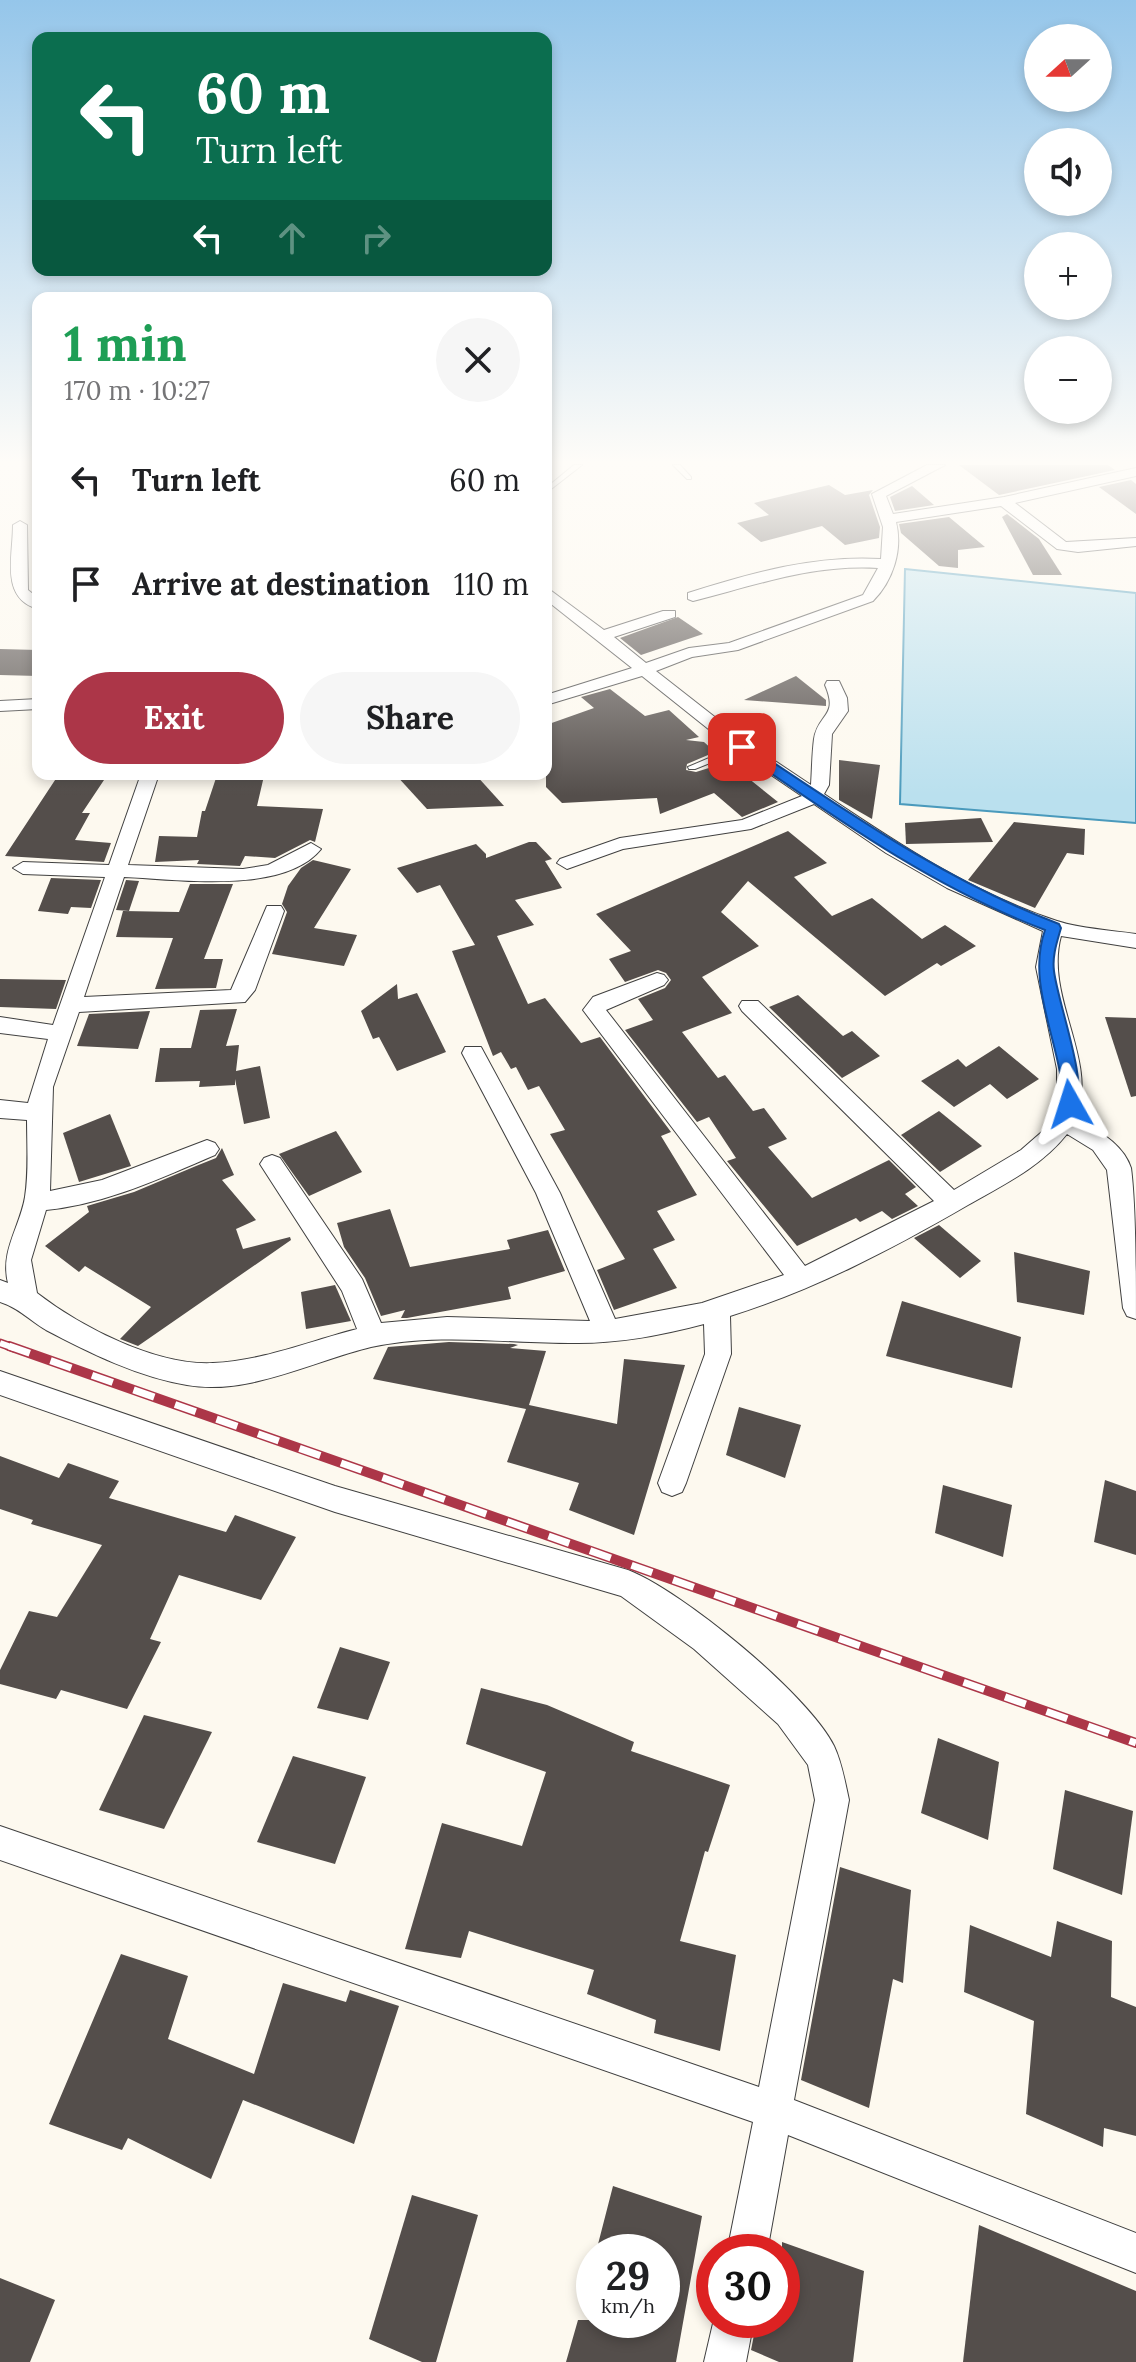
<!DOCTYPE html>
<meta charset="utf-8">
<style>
:root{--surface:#fff;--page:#f6f6f6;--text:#202124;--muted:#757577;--accent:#ac3648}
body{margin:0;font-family:Lora,serif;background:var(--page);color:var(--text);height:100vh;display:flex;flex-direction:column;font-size:30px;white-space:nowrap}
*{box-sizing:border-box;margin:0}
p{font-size:26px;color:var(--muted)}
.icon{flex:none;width:44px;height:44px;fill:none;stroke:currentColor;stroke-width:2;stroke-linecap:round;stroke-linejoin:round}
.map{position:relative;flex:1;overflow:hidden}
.details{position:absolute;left:32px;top:292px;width:520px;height:488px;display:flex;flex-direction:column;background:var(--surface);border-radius:16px;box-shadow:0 4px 12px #0003}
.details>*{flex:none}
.guide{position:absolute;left:32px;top:32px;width:520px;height:244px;border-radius:16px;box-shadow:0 4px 12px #0003;background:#0b6e4f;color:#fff;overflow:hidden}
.needle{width:52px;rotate:249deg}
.fabs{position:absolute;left:1024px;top:24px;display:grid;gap:16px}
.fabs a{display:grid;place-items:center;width:88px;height:88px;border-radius:50%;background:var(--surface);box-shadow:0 4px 12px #0003;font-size:40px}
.speed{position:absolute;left:576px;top:2234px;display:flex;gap:16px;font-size:40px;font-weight:700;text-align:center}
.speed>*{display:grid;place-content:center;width:104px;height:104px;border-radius:50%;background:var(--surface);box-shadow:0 4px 12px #0003;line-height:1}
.speed small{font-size:20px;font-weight:400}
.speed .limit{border:12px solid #d22;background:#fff;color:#111}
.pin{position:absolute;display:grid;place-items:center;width:68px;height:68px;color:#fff;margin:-34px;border-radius:16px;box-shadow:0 4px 12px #0006}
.me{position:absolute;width:88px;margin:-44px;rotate:354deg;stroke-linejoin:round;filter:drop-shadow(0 0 6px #0008)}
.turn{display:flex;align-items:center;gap:28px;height:168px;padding:0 32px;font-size:36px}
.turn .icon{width:104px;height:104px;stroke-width:2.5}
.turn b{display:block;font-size:56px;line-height:68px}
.lanes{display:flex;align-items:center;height:76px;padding:0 32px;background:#0003;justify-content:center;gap:40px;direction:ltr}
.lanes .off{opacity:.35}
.round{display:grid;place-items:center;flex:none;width:84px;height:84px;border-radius:42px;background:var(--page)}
.overview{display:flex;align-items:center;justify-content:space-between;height:136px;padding:0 32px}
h1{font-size:48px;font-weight:800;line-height:60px;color:#1e9e55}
.button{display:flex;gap:16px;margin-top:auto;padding:16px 32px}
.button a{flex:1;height:92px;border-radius:48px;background:var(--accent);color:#fff;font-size:32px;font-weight:800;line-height:92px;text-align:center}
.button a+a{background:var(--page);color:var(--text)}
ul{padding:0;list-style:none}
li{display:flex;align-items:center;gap:24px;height:104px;padding:0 32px}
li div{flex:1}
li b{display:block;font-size:30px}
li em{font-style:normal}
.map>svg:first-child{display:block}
</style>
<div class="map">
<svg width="1136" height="2362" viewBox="0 0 1136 2362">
<rect width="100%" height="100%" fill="#fdf9ef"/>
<polygon fill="#bae0ee" stroke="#4a9abc" stroke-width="2" points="905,569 1136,593 1136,823 900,804"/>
<g fill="#544e4b">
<polygon points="959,465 1108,465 1115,470 999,495"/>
<polygon points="1131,480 1136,484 1136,514 1099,487"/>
<polygon points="829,485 845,495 873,490 869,495 880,527 879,538 845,545 822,526 761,542 737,523 769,515 754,503"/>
<polygon points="912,486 934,505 895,511 890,497"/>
<polygon points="1007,514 1039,539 1062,575 1033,575 1002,517"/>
<polygon points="949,517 985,547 958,550 958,568 939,566 901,533 899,524"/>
<polygon points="678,617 703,634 641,655 620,638"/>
<polygon points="0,649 38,650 38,676 0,675"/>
<polygon points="796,676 826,700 826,706 744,700"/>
<polygon points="610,689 645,716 669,710 699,737 686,740 704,742 715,752 687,764 686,770 696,772 728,762 778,802 742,817 714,793 660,814 657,798 562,803 546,787 546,725 594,708 581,697"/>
<polygon points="839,760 880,765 872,819 839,800"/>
<polygon points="59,774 108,774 82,813 90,813 75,840 111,843 104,862 5,856"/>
<polygon points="395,774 475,774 504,806 427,809"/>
<polygon points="217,775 264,776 257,806 323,809 315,842 310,840 275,858 245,856 240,866 197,864 199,860 155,862 159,836 197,837 202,811 205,811"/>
<polygon points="981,818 993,842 906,844 905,823"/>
<polygon points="1014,822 1085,829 1084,855 1067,853 1035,908 968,880"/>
<polygon points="788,831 827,863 794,877 832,916 872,898 922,939 945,925 976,946 941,966 937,963 885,996 748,881 721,912 759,946 702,977 732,1013 682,1032 718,1078 725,1075 753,1111 764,1108 787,1139 768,1147 812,1198 889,1160 916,1187 905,1194 918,1206 892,1219 882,1211 860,1222 856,1218 797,1246 727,1161 736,1158 709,1117 697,1122 625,1030 653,1020 638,999 665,988 671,980 666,973 658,970 625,982 609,959 631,951 596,914"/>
<polygon points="529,842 536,842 552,859 545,861 562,888 515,900 534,925 497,936 528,1004 545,998 581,1043 600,1037 671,1132 661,1136 697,1195 657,1211 675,1240 653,1249 677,1288 614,1310 597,1270 625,1259 550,1134 565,1130 539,1086 528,1090 516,1067 511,1069 501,1052 493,1056 452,951 475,945 440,885 417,893 397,868 476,844 486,854 486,858"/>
<polygon points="313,860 351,869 314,928 357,935 344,966 272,954 287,912 282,904 288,886 301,868"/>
<polygon points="51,878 101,880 91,908 71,907 68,914 38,911"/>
<polygon points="126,880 139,881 129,911 116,910"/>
<polygon points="190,884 233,884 204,959 223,959 216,988 155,989 173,938 116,937 123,911 179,912"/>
<polygon points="0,979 66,980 56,1009 0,1007"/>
<polygon points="397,984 398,999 417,993 446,1052 397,1071 379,1037 373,1039 361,1011"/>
<polygon points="798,995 843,1036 852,1031 880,1056 842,1078 769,1007"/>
<polygon points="237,1009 226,1046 239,1045 236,1071 260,1066 270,1118 244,1124 235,1079 235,1085 199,1087 200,1081 155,1082 160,1048 191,1048 200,1010"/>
<polygon points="150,1011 138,1049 77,1046 89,1014"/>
<polygon points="1105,1017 1136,1018 1136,1096 1131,1097"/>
<polygon points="999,1046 1039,1079 1007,1099 990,1084 954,1107 921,1081 958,1059 966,1067"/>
<polygon points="939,1111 982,1146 940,1172 901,1135"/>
<polygon points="110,1114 131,1166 79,1182 63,1133"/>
<polygon points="336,1131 362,1172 309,1196 279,1154"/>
<polygon points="222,1148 234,1175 222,1180 256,1220 236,1229 243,1249 290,1237 291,1240 138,1346 120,1339 151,1307 85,1266 79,1272 45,1246 89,1212 87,1206 134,1192 196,1166 216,1158"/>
<polygon points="390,1209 410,1267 510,1249 507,1240 548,1230 565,1271 508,1287 511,1299 407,1318 401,1318 405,1310 381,1316 365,1278 344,1247 337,1223"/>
<polygon points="939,1225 981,1261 960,1278 914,1238"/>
<polygon points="1014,1252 1090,1271 1084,1315 1017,1302"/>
<polygon points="335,1285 351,1321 306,1329 301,1292"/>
<polygon points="902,1301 1021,1337 1012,1388 886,1356"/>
<polygon points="449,1342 514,1344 518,1345 510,1348 546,1351 529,1405 617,1424 624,1359 685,1365 634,1535 569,1510 579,1483 507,1462 526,1409 373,1379 388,1347"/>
<polygon points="739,1407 801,1425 785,1478 726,1455"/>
<polygon points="0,1456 59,1478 68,1463 119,1481 109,1498 226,1532 235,1515 296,1537 261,1600 179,1575 150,1639 161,1642 127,1709 61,1690 56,1699 0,1684 0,1670 29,1611 57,1617 102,1545 31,1524 33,1520 0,1509"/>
<polygon points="1105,1480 1136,1491 1136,1555 1094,1542"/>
<polygon points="943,1485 1012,1505 1003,1557 935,1533"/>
<polygon points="340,1647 390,1662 368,1720 317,1708"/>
<polygon points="481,1688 547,1705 634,1742 631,1751 730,1785 708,1852 705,1851 680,1941 736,1955 720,2051 654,2033 656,2020 587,1994 594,1970 469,1931 461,1958 405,1949 442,1823 522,1846 546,1772 466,1744"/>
<polygon points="144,1715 212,1732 164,1829 99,1810"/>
<polygon points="938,1738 999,1762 988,1840 921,1813"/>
<polygon points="293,1756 366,1777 335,1864 257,1842"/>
<polygon points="1065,1790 1133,1811 1122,1895 1053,1869"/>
<polygon points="840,1867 911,1890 903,1983 893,1979 869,2108 801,2080"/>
<polygon points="1057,1921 1112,1941 1111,1997 1136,2007 1136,2136 1104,2128 1103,2147 1026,2114 1034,2021 964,1992 970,1925 1051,1957"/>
<polygon points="121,1954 188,1976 168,2039 254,2074 283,1983 346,2002 350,1990 399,2006 354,2144 243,2100 211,2179 128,2138 122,2150 49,2124"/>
<polygon points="613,2186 702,2216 676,2362 566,2362 578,2320 662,2320 662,2252 596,2252"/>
<polygon points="412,2195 478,2215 436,2362 422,2362 369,2339"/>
<polygon points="979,2225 1136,2291 1136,2362 963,2362"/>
<polygon points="782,2242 864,2271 853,2362 779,2362 751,2350 757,2320 782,2320"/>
<polygon points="0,2278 55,2300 30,2362 0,2362"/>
</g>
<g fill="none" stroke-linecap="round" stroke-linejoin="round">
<g stroke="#404040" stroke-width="2">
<g id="lane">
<polygon points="574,465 582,465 546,493 546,488"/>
<polygon points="673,465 680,465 691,477 691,479 687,479"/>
<polygon points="742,744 745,745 745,749 695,769 689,769 688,767"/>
</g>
</g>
<g stroke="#404040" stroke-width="2">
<g id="street">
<path d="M927,465H945L886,496L893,514L1004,497L1136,468V476L1015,503L1066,542L1136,538V546L1078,552L1057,549L1001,506L896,522C903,550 893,581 873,601L738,650L692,657L656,671L748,743L811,785C812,770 812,754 814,739C818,713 839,717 825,685L827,681H839L847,698L848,711L832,734L829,785L824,794C897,843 972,893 1057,921C1081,929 1110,930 1136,934V948L1061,936C1044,997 1099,1061 1076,1117C1096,1130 1123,1143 1131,1168C1136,1206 1136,1277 1136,1319L1127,1316L1123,1308L1107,1170L1093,1150L1067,1134C1041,1167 1003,1185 968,1205C892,1249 814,1290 730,1316L731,1354L686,1483L682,1492L672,1496L662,1492L658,1483L705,1354L704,1324C663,1335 621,1343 578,1343C509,1344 440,1332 371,1347C313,1361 248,1396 187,1385C138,1377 90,1353 46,1330C29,1320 19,1308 0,1302V1280L8,1283C0,1251 20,1227 25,1197C29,1171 27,1145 27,1120L0,1118V1100L28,1103L48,1039L0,1033V1017L53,1025L105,877L23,874L13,868L23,862L109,865L141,774H159L128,865L243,869L268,865L311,843L321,849C284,895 177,879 124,877L84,997L231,990L267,906H281L284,911L255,990L245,1002L79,1012L53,1087L50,1191L102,1180L207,1140L215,1143L219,1149L215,1155C161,1178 106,1204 46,1210L31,1260L37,1293C81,1327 156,1366 213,1363C262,1361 310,1341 357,1329L342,1291L260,1164L264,1158L272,1155L280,1158L362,1279L381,1323L447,1317L590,1321L536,1193L462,1053L465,1047H481L560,1193L615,1319L702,1303L784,1275L583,1010L593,997L657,973L664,975L668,980L664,985L606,1010L805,1266L934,1201L742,1011L739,1006L742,1001H758L954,1190L1021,1150L1044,1130L1057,1108V1069L1036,967L1043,931L947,888L886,853L814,804L751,829L623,849L567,869L557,863L560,859L620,838L742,820L802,796L736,751L642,676L546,705V695L632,668L546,600V587L604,630L663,611H675V617L614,637L646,663L689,648L729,643L863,595L878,568C813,564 756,585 693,601L688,599V593C751,573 814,555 881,559L883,527L872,494Z"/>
<path d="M20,521L27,525L28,590L38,598V609C0,598 13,557 13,525Z"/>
<polygon points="38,699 38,709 0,711 0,701"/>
<path d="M0,1371L335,1486L628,1570C682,1591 808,1694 834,1746C842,1763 845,1782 849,1800L794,2100L1136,2233V2273L788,2135L767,2252H727L753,2122L0,1860V1826L759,2087L815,1800L808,1765L778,1724L694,1649L621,1596L335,1512L0,1395Z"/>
<polygon points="714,2319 754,2320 746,2362 704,2362"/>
</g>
</g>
<use href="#lane" fill="#fff" fill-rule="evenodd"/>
<use href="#street" fill="#fff" fill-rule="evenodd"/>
<g stroke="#ac3648" stroke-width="9">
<polyline id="rail-far1" points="0,1343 14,1348"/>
</g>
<g stroke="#ac3648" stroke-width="10">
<polyline id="rail" points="9,1346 1136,1743"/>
</g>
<use href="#rail-far1" stroke="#fff" stroke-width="6" stroke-dasharray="18" stroke-linecap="butt"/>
<use href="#rail" stroke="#fff" stroke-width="7" stroke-dasharray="22" stroke-linecap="butt"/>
</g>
<linearGradient id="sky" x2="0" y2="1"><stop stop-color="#95c6ea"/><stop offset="0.58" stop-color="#fefcf8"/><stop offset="1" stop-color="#fefcf8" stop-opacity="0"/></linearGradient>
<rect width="1136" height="796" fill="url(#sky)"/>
<path fill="#1a73e8" stroke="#114b97" stroke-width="2" d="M737,745H747C848,812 945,881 1059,924L1061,928C1057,942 1052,956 1054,971C1058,1004 1088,1081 1076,1109H1064C1059,1099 1063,1088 1061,1078C1053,1029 1028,978 1045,930C932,887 836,818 737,750Z"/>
</svg>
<div class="fabs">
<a><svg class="needle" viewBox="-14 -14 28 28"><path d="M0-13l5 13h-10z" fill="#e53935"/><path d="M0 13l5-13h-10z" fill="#757577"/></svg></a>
<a><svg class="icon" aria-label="sound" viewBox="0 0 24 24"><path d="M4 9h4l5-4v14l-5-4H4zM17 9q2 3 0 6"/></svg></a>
<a>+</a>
<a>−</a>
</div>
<div class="speed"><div>29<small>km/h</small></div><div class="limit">30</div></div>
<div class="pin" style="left:742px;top:747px;background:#d93025"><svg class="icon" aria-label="arrive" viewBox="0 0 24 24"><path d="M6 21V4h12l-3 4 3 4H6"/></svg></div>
<svg class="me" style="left:1070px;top:1104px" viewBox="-20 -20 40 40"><path d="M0-17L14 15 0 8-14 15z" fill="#1a73e8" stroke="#fff" stroke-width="4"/></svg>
<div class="guide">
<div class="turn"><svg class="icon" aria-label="left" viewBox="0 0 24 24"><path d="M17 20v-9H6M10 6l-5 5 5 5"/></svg><div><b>60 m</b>Turn left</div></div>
<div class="lanes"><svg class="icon" aria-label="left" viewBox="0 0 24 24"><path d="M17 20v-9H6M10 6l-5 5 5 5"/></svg><svg class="icon off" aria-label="ahead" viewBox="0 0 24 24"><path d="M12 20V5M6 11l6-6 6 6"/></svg><svg class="icon off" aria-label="right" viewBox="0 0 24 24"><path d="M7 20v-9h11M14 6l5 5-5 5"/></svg></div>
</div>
<section class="details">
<div class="overview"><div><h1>1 min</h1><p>170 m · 10:27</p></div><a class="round"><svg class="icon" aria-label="close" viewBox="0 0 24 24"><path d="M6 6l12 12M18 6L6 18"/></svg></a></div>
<ul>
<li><svg class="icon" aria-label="left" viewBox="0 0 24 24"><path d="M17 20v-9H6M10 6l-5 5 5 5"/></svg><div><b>Turn left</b></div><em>60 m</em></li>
<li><svg class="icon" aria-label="arrive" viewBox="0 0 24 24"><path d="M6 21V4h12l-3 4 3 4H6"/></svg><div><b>Arrive at destination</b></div><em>110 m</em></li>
</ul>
<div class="button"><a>Exit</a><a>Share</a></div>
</section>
</div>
